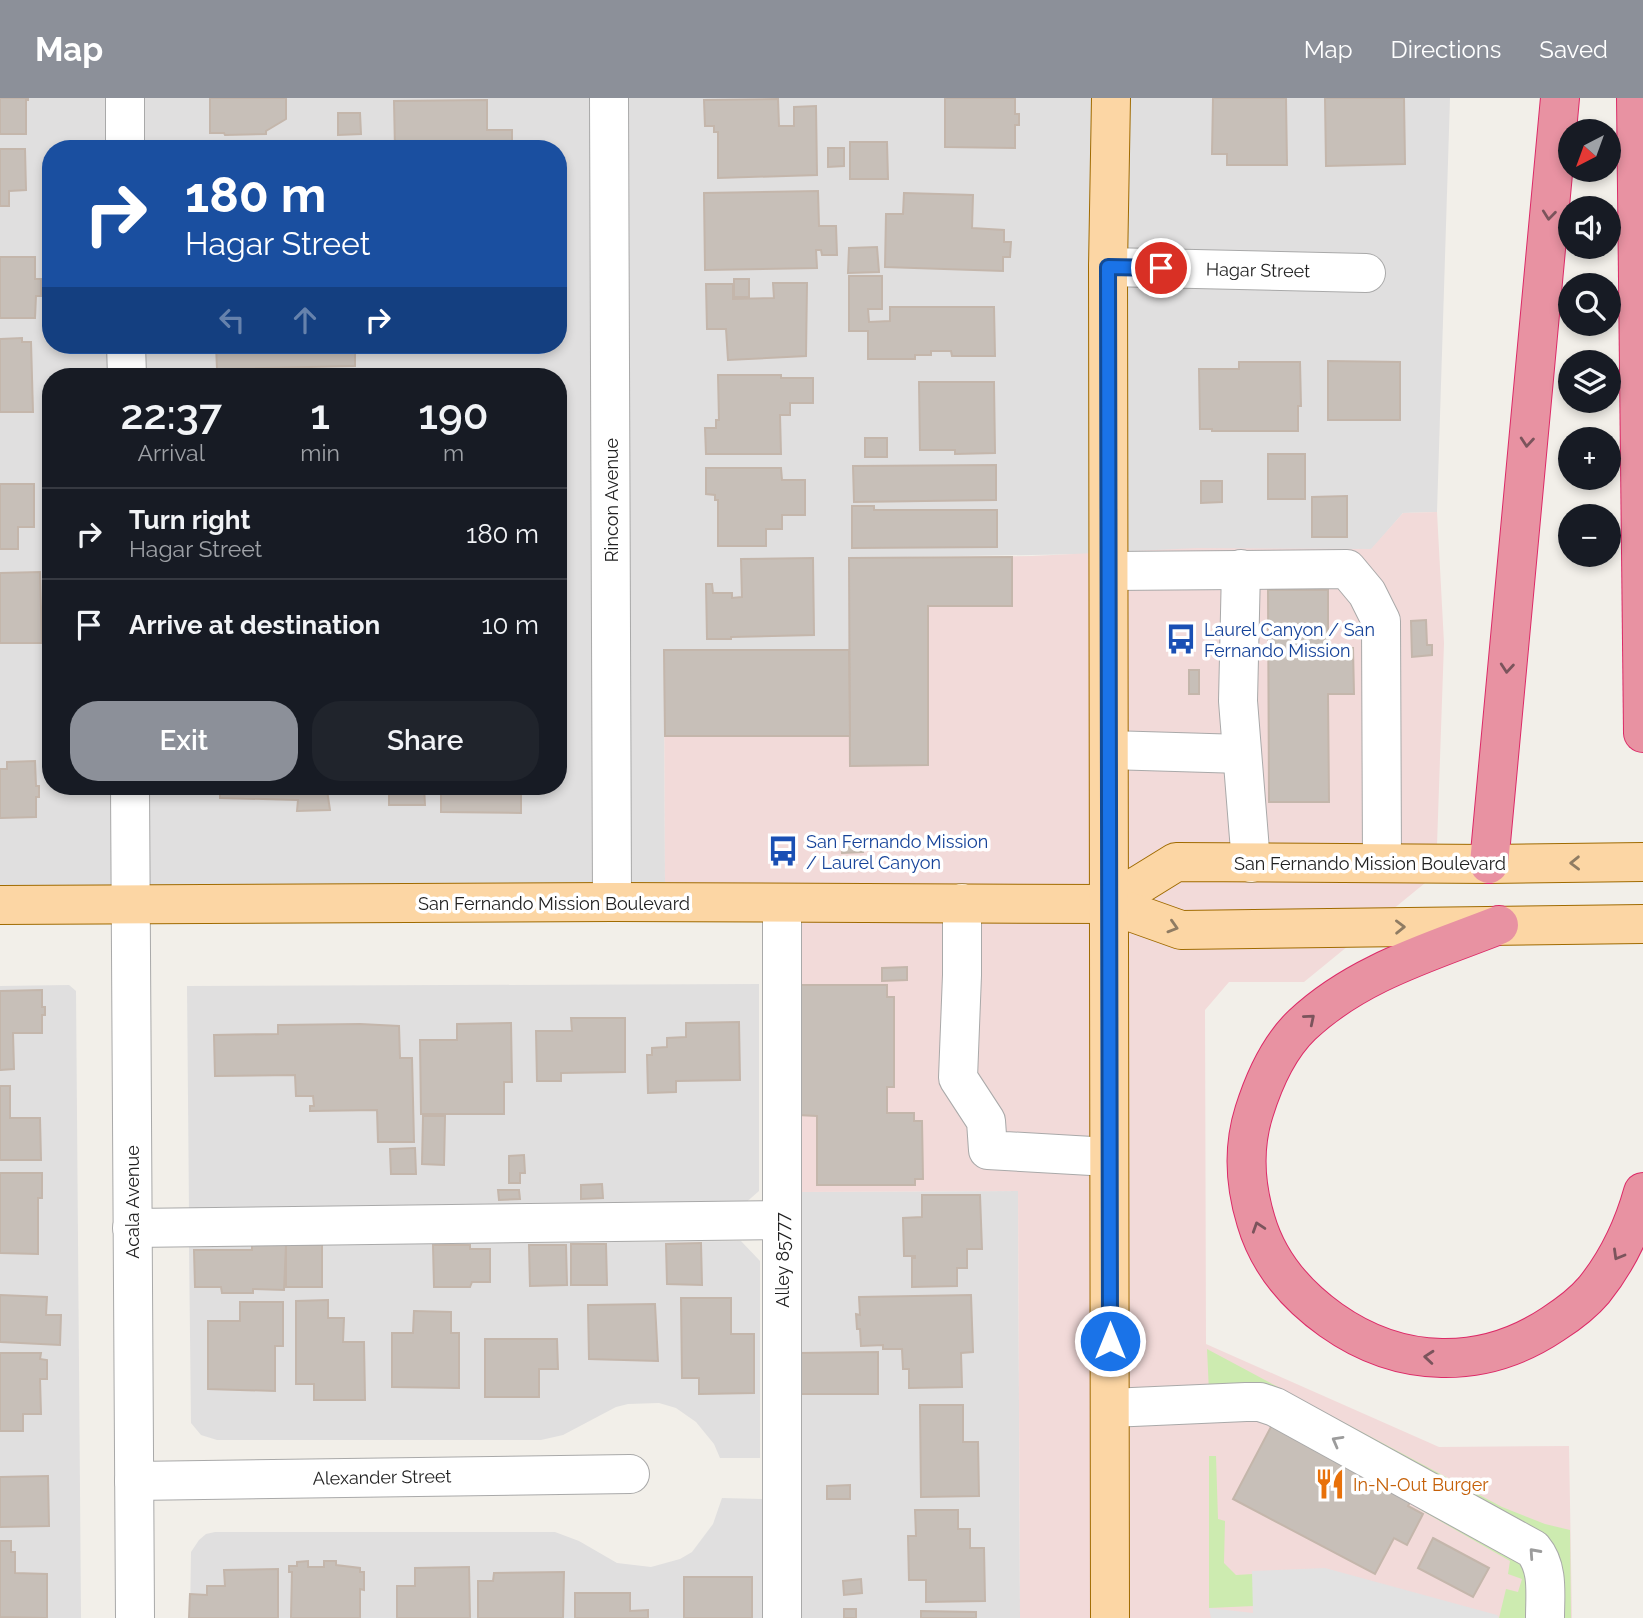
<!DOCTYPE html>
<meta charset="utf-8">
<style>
:root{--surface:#171b24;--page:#20242c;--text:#f1f3f6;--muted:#9ea1a6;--line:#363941;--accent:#8c9099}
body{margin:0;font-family:Raleway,sans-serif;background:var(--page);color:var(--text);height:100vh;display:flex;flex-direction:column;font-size:26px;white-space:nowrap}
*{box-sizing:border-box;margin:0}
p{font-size:23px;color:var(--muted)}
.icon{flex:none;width:38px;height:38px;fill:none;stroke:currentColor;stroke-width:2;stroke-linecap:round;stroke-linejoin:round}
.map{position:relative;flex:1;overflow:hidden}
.side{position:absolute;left:42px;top:270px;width:525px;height:427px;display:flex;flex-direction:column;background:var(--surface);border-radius:28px;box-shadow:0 4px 10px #0003}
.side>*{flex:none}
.top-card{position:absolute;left:42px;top:42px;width:525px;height:214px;border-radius:28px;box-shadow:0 4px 10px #0003;background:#1a4fa0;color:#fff;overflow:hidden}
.needle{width:46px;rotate:221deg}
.fabs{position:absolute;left:1558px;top:21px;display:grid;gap:14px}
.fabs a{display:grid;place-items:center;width:63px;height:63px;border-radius:50%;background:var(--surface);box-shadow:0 4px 10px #0003;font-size:35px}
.pin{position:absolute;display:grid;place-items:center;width:60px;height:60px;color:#fff;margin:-30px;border:4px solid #fff;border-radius:50%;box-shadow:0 2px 7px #0007}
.me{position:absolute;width:77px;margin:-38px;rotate:0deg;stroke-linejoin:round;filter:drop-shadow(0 0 5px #0008)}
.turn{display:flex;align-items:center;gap:24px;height:147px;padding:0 28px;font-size:32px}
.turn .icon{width:91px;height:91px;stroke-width:2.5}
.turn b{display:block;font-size:49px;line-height:60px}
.lanes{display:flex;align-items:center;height:66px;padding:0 28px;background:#0003;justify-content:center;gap:35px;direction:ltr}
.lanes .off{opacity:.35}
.eta{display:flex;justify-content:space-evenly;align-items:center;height:119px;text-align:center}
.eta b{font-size:42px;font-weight:600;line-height:49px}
.primary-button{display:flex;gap:14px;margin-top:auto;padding:14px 28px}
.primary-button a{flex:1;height:80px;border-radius:28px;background:var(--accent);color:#fff;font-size:28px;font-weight:600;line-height:80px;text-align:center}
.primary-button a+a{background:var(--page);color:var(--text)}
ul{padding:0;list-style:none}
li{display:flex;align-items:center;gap:21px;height:91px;padding:0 28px;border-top:2px solid var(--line)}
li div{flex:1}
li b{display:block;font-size:26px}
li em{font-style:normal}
header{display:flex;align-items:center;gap:42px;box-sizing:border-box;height:98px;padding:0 35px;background:var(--accent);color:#fff}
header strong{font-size:33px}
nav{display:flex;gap:38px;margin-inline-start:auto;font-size:24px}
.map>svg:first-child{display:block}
</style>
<header>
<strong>Map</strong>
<nav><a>Map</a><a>Directions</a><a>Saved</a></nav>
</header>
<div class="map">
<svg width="1643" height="1520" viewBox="0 0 1643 1520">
<rect width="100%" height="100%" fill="#f2efe9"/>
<g fill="#e0dfdf" fill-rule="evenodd">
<path d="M0,0H1450L1437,414L1403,415L1372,451L849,460V552L664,553L665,785L0,792ZM51,51H558V247H51ZM51,278H558V688H51Z"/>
<polygon points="759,886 759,1093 743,1107 189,1110 187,888"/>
<polygon points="69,887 76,893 81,1520 0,1520 0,888"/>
<polygon points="1018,1093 1020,1520 799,1520 797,1094"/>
<polygon points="741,1143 760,1163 760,1360 720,1360 714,1346 696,1324 676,1310 659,1305 628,1306 616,1309 563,1337 541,1342 217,1342 201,1337 191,1325 189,1148"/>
<polygon points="722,1400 762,1401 762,1520 190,1520 191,1454 199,1442 206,1436 215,1434 555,1434 579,1443 617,1465 651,1469 680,1461 692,1454 713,1426"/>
</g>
<polygon fill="#f2dad9" points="1437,414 1444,545 1436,776 1304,884 1229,884 1205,912 1206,1246 1439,1349 1569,1348 1572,1520 1020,1520 1018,1093 797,1094 797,810 665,785 664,552 849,552 849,460 1032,458 1197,450 1371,451 1403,415"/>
<g fill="#cdebb0">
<polygon points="1207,1251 1502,1409 1545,1426 1570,1432 1571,1520 1558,1520 1557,1462 1209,1294"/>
<polygon points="1209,1358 1216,1358 1218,1421 1225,1423 1224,1465 1236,1477 1253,1476 1254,1508 1209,1510"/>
<polygon points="1421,1405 1524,1459 1535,1520 1499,1520 1506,1491 1518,1494 1522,1481 1508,1476 1510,1463 1419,1411"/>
</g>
<polygon fill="#e2e2e2" points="1325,1470 1497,1517 1499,1520 1211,1520 1209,1510 1253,1515 1252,1473"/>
<g fill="#c7bfb8" stroke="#c4b6ab" stroke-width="2">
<polygon points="0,0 28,0 28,2 26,2 26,36 0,36"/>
<polygon points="210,0 286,0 286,21 266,33 266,36 225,37 224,35 210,35"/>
<polygon points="945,0 1015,0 1015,16 1019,16 1019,27 1015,27 1015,50 945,49"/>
<polygon points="1213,0 1286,0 1287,67 1227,67 1227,56 1212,56"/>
<polygon points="1325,0 1404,0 1405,66 1326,68"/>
<polygon points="778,1 779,28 794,28 794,9 816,8 817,77 718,80 718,34 714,34 714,28 705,28 704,2"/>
<polygon points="487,2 487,32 512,32 512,51 395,51 394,3"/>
<polygon points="338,15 360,15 361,36 338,37"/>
<rect x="301" y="43" width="28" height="8"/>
<polygon points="850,44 887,44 888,81 850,81"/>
<polygon points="828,50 844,50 844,68 828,69"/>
<polygon points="0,51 25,51 26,92 9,93 9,108 0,108"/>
<polygon points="818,93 819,128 836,128 837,157 822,157 821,152 816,152 817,170 705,172 704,95"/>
<polygon points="904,95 973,97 972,130 1004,132 1004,144 1011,144 1010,159 1003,159 1003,173 885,169 886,116 903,116"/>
<polygon points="877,149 879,174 848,175 849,150"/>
<polygon points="0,159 35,159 35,181 41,181 41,198 36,198 35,220 0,220"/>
<polygon points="849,178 882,178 882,211 868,211 869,224 890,223 890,209 994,209 995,258 952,258 951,253 931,253 931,257 915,257 915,261 868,261 868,233 849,233"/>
<rect x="734" y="181" width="15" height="18"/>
<polygon points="773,185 807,185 806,258 728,262 726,231 707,231 706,186 733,186 733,201 774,200"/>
<polygon points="22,240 22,244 31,244 33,314 0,314 0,241"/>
<polygon points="216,247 355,247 355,268 217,271"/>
<polygon points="403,247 528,247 528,251 430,253 430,251 403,252"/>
<polygon points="1328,263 1400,264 1400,322 1328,322"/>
<polygon points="1239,264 1300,264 1301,308 1298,308 1298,333 1212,333 1212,331 1200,331 1199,271 1239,271"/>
<rect x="328" y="275" width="40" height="3"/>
<polygon points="718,277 781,277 781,280 813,280 813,305 790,305 790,317 780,317 781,356 706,356 705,330 716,330 716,322 719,322"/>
<polygon points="919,284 994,284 995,355 955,356 955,352 920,352"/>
<rect x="865" y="340" width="22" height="19"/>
<rect x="1268" y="356" width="37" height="45"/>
<polygon points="996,367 996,402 854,404 853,368"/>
<polygon points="706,370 781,370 782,382 805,382 805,417 782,417 782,431 766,431 766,448 718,448 718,402 715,402 715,397 706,396"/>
<polygon points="1201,383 1222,383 1222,404 1201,405"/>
<polygon points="0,386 34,386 34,429 18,429 18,451 0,451"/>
<polygon points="1347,398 1347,439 1312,439 1312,399"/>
<polygon points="852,408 874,408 874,412 997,412 997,449 852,450"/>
<polygon points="1012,459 1012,508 928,508 928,667 850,668 849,460"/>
<polygon points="813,460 814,537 731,539 731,541 707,541 706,486 712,486 713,495 732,495 732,500 742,499 741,461"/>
<polygon points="40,474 42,545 0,545 0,475"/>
<polygon points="1268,492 1328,492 1328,550 1353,550 1354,596 1328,596 1329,704 1269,704"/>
<polygon points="1426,522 1427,547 1432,547 1432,557 1412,559 1411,523"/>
<polygon points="664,552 849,552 850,638 665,638"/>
<rect x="1189" y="572" width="10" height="24"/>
<polygon points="35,663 36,688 39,688 39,699 36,699 36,719 0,720 0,671 7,671 7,664"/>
<polygon points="220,688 352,688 352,692 327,692 330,712 297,713 298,702 220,700"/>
<polygon points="389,688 424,688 425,707 389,707"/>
<polygon points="441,688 521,688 521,715 441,714"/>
<polygon points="863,743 863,754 842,755 841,744"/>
<polygon points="907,869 907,882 882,883 882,870"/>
<polygon points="797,887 887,887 887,899 894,899 894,989 887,989 887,1015 914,1015 914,1023 922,1023 923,1081 915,1081 915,1087 817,1087 817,1018 798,1017"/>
<polygon points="42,892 42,909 45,909 45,917 42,917 42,935 13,935 14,971 0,972 0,893"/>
<polygon points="571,920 625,920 625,974 561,975 561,983 537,983 536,933 572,933"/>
<polygon points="739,924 740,982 676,983 676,994 648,995 647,957 652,957 652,950 667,949 667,940 686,939 686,925"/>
<polygon points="511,925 512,984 504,984 504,1016 421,1016 420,942 457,942 457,926"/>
<polygon points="360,926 399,928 400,960 412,960 414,1044 378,1044 377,1012 310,1013 310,1008 314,1008 313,998 296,998 295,977 215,978 214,937 278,936 278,927"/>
<polygon points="0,988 10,988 10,1020 40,1020 41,1062 0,1062"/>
<polygon points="423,1018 445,1018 444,1067 422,1066"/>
<polygon points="415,1050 416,1076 391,1076 390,1051"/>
<polygon points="524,1057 525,1075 520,1075 520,1085 509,1085 509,1058"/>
<polygon points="0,1075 42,1075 42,1100 38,1100 38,1156 0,1155"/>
<polygon points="602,1086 603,1100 581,1101 581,1087"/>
<polygon points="498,1092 519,1092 520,1101 499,1102"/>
<polygon points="922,1097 980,1097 982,1151 967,1151 967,1170 957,1170 957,1188 912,1189 912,1160 915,1160 915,1158 904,1158 903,1120 922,1119"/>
<polygon points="701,1145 702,1187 667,1186 666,1146"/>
<polygon points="571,1146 606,1146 607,1187 571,1187"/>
<polygon points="252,1147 286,1147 284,1192 253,1191 253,1195 222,1195 221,1189 195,1189 194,1152 252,1152"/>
<rect x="286" y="1147" width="36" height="42"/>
<polygon points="433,1147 470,1147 470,1151 490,1151 490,1184 472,1184 470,1189 434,1189"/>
<polygon points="529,1147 566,1147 567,1187 530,1188"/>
<polygon points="0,1197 47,1199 46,1217 61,1217 60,1247 0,1244"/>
<polygon points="971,1197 973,1254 961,1255 962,1289 909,1290 909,1271 903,1271 902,1251 883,1251 883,1247 861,1248 860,1231 857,1231 856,1216 860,1217 859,1199"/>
<polygon points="681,1200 731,1200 731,1236 754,1236 754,1295 699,1296 699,1280 682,1280"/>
<polygon points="328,1202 328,1220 344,1220 343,1244 364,1244 365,1302 314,1302 314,1286 296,1286 296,1203"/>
<polygon points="240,1204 283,1204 283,1248 275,1248 275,1293 208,1291 208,1223 240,1223"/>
<polygon points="655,1206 658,1263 589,1261 588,1207"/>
<polygon points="414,1213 451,1214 451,1235 459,1235 459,1290 392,1289 392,1235 413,1235"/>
<polygon points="485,1241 557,1241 558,1271 539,1271 539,1299 485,1299"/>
<polygon points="878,1254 878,1296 799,1296 799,1255"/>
<polygon points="0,1255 41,1255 40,1261 47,1262 47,1281 40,1281 41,1316 23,1316 23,1333 0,1333"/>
<polygon points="920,1307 963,1307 963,1344 978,1344 979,1398 921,1399"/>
<polygon points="1321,1316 1427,1371 1408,1408 1423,1416 1407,1447 1394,1440 1375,1476 1233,1401 1274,1323"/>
<polygon points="48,1378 49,1428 0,1429 0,1379"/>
<polygon points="850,1387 850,1401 827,1401 827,1388"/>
<polygon points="915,1412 958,1412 958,1431 970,1431 970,1450 984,1450 985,1503 926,1504 926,1482 909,1482 908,1438 916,1438"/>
<polygon points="1433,1440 1489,1470 1473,1499 1418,1470"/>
<polygon points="0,1443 11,1443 11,1454 15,1454 15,1475 47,1476 47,1520 0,1519"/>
<polygon points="308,1463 308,1469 324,1469 324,1463 336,1463 336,1467 360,1470 360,1474 364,1474 364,1492 360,1491 360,1520 291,1520 292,1474 289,1474 289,1468 297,1468 297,1464"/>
<polygon points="469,1469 470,1520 397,1520 397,1488 415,1488 415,1470"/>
<polygon points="278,1471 278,1520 189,1520 190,1496 207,1497 207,1488 225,1488 224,1472"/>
<polygon points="564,1474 563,1520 478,1520 478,1483 493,1483 494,1475"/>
<rect x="684" y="1479" width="68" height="41"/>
<polygon points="861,1481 862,1495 844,1497 843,1483"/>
<polygon points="575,1495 630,1495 630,1513 648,1512 648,1520 575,1520"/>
<rect x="844" y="1511" width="12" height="9"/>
<polygon points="921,1513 976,1514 976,1520 921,1520"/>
</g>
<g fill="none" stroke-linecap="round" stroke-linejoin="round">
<g stroke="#a9a9a9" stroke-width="40">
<g id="minor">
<polyline points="125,0 125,51"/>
<polyline points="609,0 612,804"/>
<polyline points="1108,169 1366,175"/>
<polyline points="126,247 127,278"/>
<polyline points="1241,471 1238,603 1251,765"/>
<polyline points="1110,473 1347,471 1367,495 1381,523 1382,765"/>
<polyline points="1109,652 1242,656"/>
<polyline points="130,688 135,1520"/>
<polyline points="962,805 962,877 958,980 986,1023 988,1052 1109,1059"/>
<polyline points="132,1130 782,1122"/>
<path d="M1110,1310L1246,1304H1260L1275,1309L1533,1451C1549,1470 1545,1496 1545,1520"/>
<polyline points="134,1383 630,1376"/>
<polyline points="782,1520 782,805"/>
</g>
</g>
<g stroke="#a06b00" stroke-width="40">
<g id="major">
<polyline points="1108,806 1176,764 1489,766 1643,764"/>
<polyline points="0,807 612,804 1108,806 1181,832 1643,826"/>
<polyline points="1110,1520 1108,169 1111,0"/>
</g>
</g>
<g stroke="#dc2a67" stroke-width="40">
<g id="highway">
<polyline points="1636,0 1643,635"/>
<polyline points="1489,766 1560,0"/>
<path d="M1499,827C1430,854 1357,875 1302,927C1278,950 1264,982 1254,1014C1243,1049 1245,1087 1256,1123C1268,1164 1296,1197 1331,1222C1400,1271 1483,1273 1553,1226C1567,1217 1583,1205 1594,1192C1618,1162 1633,1130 1643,1094"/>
</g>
</g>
<use href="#minor" stroke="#fff" stroke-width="38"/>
<use href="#major" stroke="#fcd6a4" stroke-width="38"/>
<use href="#highway" stroke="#e892a2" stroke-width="38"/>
</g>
<defs><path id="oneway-chevron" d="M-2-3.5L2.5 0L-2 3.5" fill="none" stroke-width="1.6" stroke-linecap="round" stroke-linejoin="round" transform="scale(1.75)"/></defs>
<g stroke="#7b545c">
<use href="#oneway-chevron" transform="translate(1549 117) rotate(96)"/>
<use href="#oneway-chevron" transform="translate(1527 344) rotate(95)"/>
<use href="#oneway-chevron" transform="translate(1507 570) rotate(95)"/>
<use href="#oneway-chevron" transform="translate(1310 921) rotate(-40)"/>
<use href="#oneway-chevron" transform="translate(1258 1129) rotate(-108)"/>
<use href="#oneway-chevron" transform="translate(1618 1157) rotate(120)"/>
<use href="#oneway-chevron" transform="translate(1429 1259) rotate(-175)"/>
</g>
<g stroke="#8f7c63">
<use href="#oneway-chevron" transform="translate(1575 765) rotate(179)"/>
<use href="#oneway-chevron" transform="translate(1173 829) rotate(17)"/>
<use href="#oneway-chevron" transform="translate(1400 829) rotate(-1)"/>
</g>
<g stroke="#9c9c9c">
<use href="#oneway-chevron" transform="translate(1337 1343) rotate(-151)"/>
<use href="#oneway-chevron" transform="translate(1534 1455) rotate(-132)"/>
</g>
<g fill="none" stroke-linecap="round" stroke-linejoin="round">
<g stroke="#114b97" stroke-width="18">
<polyline id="route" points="1110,1243 1108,169 1161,170"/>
</g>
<use href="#route" stroke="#1a73e8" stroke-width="12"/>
</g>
<defs>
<g id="bus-bare" transform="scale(2.415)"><path d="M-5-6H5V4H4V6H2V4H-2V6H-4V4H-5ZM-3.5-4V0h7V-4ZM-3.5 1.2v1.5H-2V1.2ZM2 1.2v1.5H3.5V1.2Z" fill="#1a4fb4" stroke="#fff" stroke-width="2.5" paint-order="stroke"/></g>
<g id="restaurant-bare" transform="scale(2.415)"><path d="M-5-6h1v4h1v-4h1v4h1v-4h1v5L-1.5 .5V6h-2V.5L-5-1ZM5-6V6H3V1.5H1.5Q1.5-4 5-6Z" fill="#e8710a" stroke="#fff" stroke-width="2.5" paint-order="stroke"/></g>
</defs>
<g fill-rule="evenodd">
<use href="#bus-bare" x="1181" y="541"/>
<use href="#bus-bare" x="783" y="753"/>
<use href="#restaurant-bare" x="1330" y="1386"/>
</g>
<g text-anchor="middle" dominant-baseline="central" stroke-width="7" stroke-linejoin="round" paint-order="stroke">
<g font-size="18" fill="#222" stroke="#fff">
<text transform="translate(1258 172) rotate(1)">Hagar Street</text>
<text transform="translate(611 402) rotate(-90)">Rincon Avenue</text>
<text x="1370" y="765">San Fernando Mission Boulevard</text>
<text x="554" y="805">San Fernando Mission Boulevard</text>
<text transform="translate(132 1104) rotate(-90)">Acala Avenue</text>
<text transform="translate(782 1162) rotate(-90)">Alley 85777</text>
<text transform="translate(382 1379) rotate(-1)">Alexander Street</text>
</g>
<g font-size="18" fill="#164399" stroke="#fff" text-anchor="start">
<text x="1204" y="531">Laurel Canyon / San<tspan x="1204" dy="21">Fernando Mission</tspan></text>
<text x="806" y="743">San Fernando Mission<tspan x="806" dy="21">/ Laurel Canyon</tspan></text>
</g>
<g font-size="18" fill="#c56008" stroke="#fff" text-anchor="start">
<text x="1353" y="1386">In-N-Out Burger</text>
</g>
</g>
</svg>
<div class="fabs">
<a><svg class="needle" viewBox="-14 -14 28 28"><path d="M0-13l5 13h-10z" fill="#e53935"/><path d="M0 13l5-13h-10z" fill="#9ea1a6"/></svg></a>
<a><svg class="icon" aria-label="sound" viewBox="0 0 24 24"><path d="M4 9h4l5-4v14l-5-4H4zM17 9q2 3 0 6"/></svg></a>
<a><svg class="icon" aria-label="search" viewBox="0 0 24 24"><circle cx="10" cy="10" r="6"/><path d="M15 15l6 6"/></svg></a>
<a><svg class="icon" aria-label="layers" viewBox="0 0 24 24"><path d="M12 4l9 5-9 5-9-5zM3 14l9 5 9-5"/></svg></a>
<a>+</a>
<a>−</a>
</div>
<div class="pin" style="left:1161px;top:170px;background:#d93025"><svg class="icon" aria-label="arrive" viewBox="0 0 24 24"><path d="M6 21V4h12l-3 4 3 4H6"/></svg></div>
<svg class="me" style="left:1110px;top:1243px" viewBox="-20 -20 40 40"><circle r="17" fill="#1a73e8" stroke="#fff" stroke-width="3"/><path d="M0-11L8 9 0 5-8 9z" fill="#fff"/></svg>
<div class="top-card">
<div class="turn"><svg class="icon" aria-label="right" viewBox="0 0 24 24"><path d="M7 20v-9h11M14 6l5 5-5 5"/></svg><div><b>180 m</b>Hagar Street</div></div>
<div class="lanes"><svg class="icon off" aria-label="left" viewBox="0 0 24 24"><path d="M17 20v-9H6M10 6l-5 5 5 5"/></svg><svg class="icon off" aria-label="ahead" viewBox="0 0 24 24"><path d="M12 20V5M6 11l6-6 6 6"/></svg><svg class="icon" aria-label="right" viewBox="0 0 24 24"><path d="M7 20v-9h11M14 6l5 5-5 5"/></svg></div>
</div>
<section class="side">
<div class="eta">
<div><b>22:37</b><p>Arrival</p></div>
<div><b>1</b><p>min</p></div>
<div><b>190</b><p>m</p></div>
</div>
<ul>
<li><svg class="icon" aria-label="right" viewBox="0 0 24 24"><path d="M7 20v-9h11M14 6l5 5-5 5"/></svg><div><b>Turn right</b><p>Hagar Street</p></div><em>180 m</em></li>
<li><svg class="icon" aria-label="arrive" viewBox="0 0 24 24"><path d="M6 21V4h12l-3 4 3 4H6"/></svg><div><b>Arrive at destination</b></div><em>10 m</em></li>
</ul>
<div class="primary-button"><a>Exit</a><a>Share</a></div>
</section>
</div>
